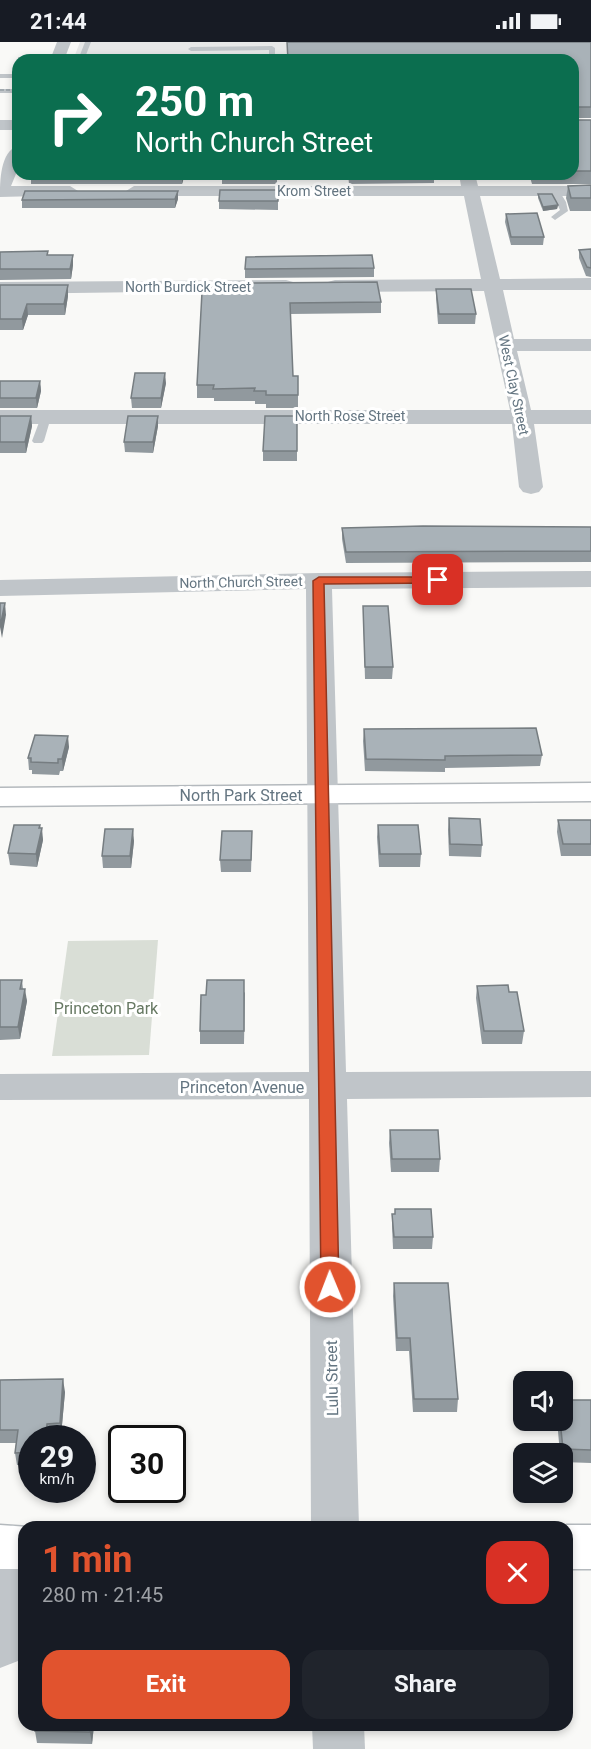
<!DOCTYPE html>
<meta charset="utf-8">
<style>
:root{--surface:#171b24;--page:#20242c;--text:#f1f3f6;--muted:#9ea1a6;--accent:#e1532e}
body{margin:0;font-family:Roboto,sans-serif;background:var(--page);color:var(--text);height:100vh;display:flex;flex-direction:column;font-size:22px;white-space:nowrap}
*{box-sizing:border-box;margin:0}
p{font-size:20px;color:var(--muted)}
.icon{flex:none;width:33px;height:33px;fill:none;stroke:currentColor;stroke-width:2;stroke-linecap:round;stroke-linejoin:round}
.map{position:relative;flex:1;overflow:hidden}
.details{position:absolute;left:18px;top:1479px;width:555px;height:210px;display:flex;flex-direction:column;background:var(--surface);border-radius:18px;box-shadow:0 3px 9px #0003}
.details>*{flex:none}
.guide{position:absolute;left:12px;top:12px;width:567px;height:126px;border-radius:18px;box-shadow:0 3px 9px #0003;background:#0b6e4f;color:#fff;overflow:hidden}
.tools{position:absolute;left:513px;top:1329px;display:grid;gap:12px}
.tools a{display:grid;place-items:center;width:60px;height:60px;border-radius:12px;background:var(--surface);box-shadow:0 3px 9px #0003;font-size:30px}
.speed{position:absolute;left:18px;top:1383px;display:flex;gap:12px;font-size:30px;font-weight:700;text-align:center}
.speed>*{display:grid;place-content:center;width:78px;height:78px;border-radius:50%;background:var(--surface);box-shadow:0 3px 9px #0003;line-height:1}
.speed small{font-size:15px;font-weight:400}
.speed .limit{border:3px solid #111;border-radius:9px;background:#fff;color:#111}
.pin{position:absolute;display:grid;place-items:center;width:51px;height:51px;color:#fff;margin:-26px;border-radius:12px;box-shadow:0 3px 9px #0006}
.me{position:absolute;width:66px;margin:-33px;rotate:359deg;stroke-linejoin:round;filter:drop-shadow(0 0 4px #0008)}
.turn{display:flex;align-items:center;gap:21px;height:126px;padding:0 24px;font-size:27px}
.turn .icon{width:78px;height:78px;stroke-width:2.5}
.turn b{display:block;font-size:42px;line-height:51px}
.round{display:grid;place-items:center;flex:none;width:63px;height:63px;border-radius:18px;background:var(--page)}
.headline{display:flex;align-items:center;justify-content:space-between;height:102px;padding:0 24px}
h1{font-size:36px;font-weight:700;line-height:45px;color:var(--accent)}
.primary-button{display:flex;gap:12px;margin-top:auto;padding:12px 24px}
.primary-button a{flex:1;height:69px;border-radius:18px;background:var(--accent);color:#fff;font-size:24px;font-weight:700;line-height:69px;text-align:center}
.primary-button a+a{background:var(--page);color:var(--text)}
.status{display:flex;justify-content:space-between;align-items:center;height:42px;padding:0 30px;background:var(--surface);direction:ltr}
.status svg{height:16px;fill:currentColor}
.map>svg:first-child{display:block}
</style>
<div class="status"><b>21:44</b><svg viewBox="0 0 49 12"><path d="M0 12V9h3v3zM5 12V6h3v6zM10 12V3h3v9zM15 12V0h3v12zM26 1h20v11H26zM47 4h2v5h-2z"/></svg></div>
<div class="map">
<svg width="591" height="1707" viewBox="0 0 591 1707">
<rect width="100%" height="100%" fill="#f9f9f7"/>
<polygon fill="#e7e8e8" points="80,0 591,0 591,42 573,18 73,18"/>
<polygon fill="#d9ded6" points="158,898 149,1013 52,1014 68,899"/>
<g fill="none" stroke-linecap="round" stroke-linejoin="round">
<g stroke="#b4b9bd" stroke-width="3">
<g id="primary">
<polygon points="591,741 591,759 0,764 0,746"/>
<polygon points="0,1483 29,1485 24,1485 24,1527 0,1527"/>
<polygon points="567,1483 591,1483 591,1527 567,1527 567,1485 562,1485"/>
</g>
</g>
<g fill="#c0c5c9" fill-rule="evenodd">
<polygon points="85,0 91,0 84,18 78,18"/>
<polygon points="272,4 275,6 275,18 269,18 269,8 191,9 188,7 191,5"/>
<polygon points="18,15 22,15 23,18 18,19"/>
<polygon points="109,16 189,16 192,18 106,18"/>
<rect x="0" y="32" width="18" height="4"/>
<rect x="0" y="47" width="18" height="4"/>
<polygon points="555,146 558,147 566,160 568,169 555,178 551,175 560,168 551,149"/>
<polygon points="46,372 51,375 44,399 42,401 34,401 32,399 41,375"/>
</g>
<g fill="#c0c5c9" fill-rule="evenodd">
<polygon points="57,0 71,0 64,18 50,18"/>
<rect x="0" y="78" width="18" height="10"/>
<path d="M18,104V127L11,144H70L78,149L76,153L0,155C0,140 0,109 18,104Z"/>
<polygon points="459,132 475,132 478,144 591,144 591,154 480,154 500,237 591,236 591,248 503,248 514,297 591,297 591,309 517,309 531,368 591,368 591,382 534,382 543,445 539,450 531,452 523,450 519,445 512,382 0,382 0,368 510,368 484,249 335,250 328,248 326,244 328,240 335,238 481,237 464,154 134,154 126,149 134,144 461,144"/>
<polygon points="286,238 293,240 295,244 293,248 0,252 0,240"/>
<polygon points="591,529 591,545 332,547 346,1030 591,1029 591,1055 347,1057 359,1485 311,1485 309,1057 0,1058 0,1032 309,1030 306,547 0,554 0,538 319,531"/>
<polygon points="13,1483 24,1487 24,1605 18,1619 0,1626 0,1488"/>
<polygon points="312,1683 364,1683 365,1707 313,1707"/>
</g>
<use href="#primary" fill="#fff" fill-rule="evenodd"/>
<polyline stroke="#a1a9ae" stroke-width="2" stroke-dasharray="4 2" stroke-linecap="butt" points="0,48 18,48"/>
</g>
<g fill="#91999e">
<polygon points="591,0 591,76 573,76 573,18"/>
<polygon points="573,78 591,78 591,142 532,142 529,132 573,132"/>
<polygon points="31,132 185,132 182,142 31,142"/>
<polygon points="277,132 277,142 222,142 222,136"/>
<polygon points="348,132 434,132 434,141 349,142"/>
<polygon points="591,143 591,169 570,169 566,156 568,144"/>
<polygon points="278,148 278,168 219,167 219,159"/>
<polygon points="178,149 178,157 175,166 22,166 22,158"/>
<polygon points="538,152 558,163 557,167 543,169 538,156"/>
<polygon points="506,172 544,195 543,203 511,203 505,180"/>
<polygon points="591,207 591,235 586,234 579,216 579,208"/>
<polygon points="0,210 73,223 71,237 0,238"/>
<polygon points="374,226 374,235 245,236 245,227"/>
<polygon points="0,243 68,254 65,273 28,273 23,288 0,288"/>
<polygon points="436,247 476,272 475,282 438,282 436,256"/>
<polygon points="202,250 381,260 381,271 290,272 293,334 298,334 298,366 266,366 266,362 255,362 255,359 214,359 214,356 197,356 197,343"/>
<polygon points="0,339 40,339 41,349 37,366 0,366"/>
<polygon points="166,341 161,366 132,366 131,356"/>
<polygon points="0,374 31,374 32,384 26,411 0,411"/>
<polygon points="158,374 158,384 153,411 125,410 124,400"/>
<polygon points="297,374 297,419 263,419 263,409"/>
<polygon points="591,485 591,520 346,521 342,497 342,486"/>
<polygon points="363,564 393,625 392,637 365,637"/>
<polygon points="364,687 542,713 540,724 445,726 445,730 365,729 363,699"/>
<polygon points="69,705 63,729 60,729 59,733 32,732 32,728 29,728 28,716"/>
<polygon points="449,776 482,803 481,815 449,814 448,788"/>
<polygon points="558,778 591,778 591,814 561,814 557,790"/>
<polygon points="378,783 421,812 420,825 379,825 377,795"/>
<polygon points="40,786 43,798 37,825 10,823 8,811"/>
<polygon points="134,799 131,826 103,826 102,814"/>
<polygon points="252,801 251,830 221,830 220,818"/>
<polygon points="0,938 22,938 23,947 27,959 20,997 0,998"/>
<polygon points="477,944 509,950 524,989 522,1002 482,1002 476,956"/>
<polygon points="245,950 244,1002 200,1002 200,989"/>
<polygon points="390,1088 440,1117 439,1130 391,1130 389,1101"/>
<polygon points="392,1172 433,1195 432,1207 393,1207 392,1184"/>
<polygon points="394,1241 458,1357 457,1370 413,1370 409,1309 396,1309 393,1254"/>
<polygon points="0,1338 65,1350 61,1394 49,1394 49,1396 32,1396 32,1423 17,1423 15,1411 16,1401 0,1401"/>
<polygon points="591,1358 591,1421 562,1420 562,1412 560,1412 557,1378 562,1378"/>
<polygon points="35,1683 94,1683 92,1702 37,1701 35,1689"/>
</g>
<g fill="#767d81">
<polygon points="182,132 185,132 182,142"/>
<polygon points="178,149 178,157 175,166 175,157"/>
<polygon points="558,163 557,167 543,169 543,165"/>
<polygon points="73,213 73,223 71,237 70,227"/>
<polygon points="68,243 68,254 65,273 64,262"/>
<polygon points="27,262 28,273 23,288 22,277"/>
<polygon points="165,331 166,341 161,366 161,356"/>
<polygon points="40,339 41,349 37,366 36,356"/>
<polygon points="31,374 32,384 26,411 25,400"/>
<polygon points="158,374 158,384 153,411 153,400"/>
<polygon points="5,561 6,573 2,596 0,585"/>
<polygon points="68,694 69,705 63,729 62,717"/>
<polygon points="40,783 41,791 42,786 43,798 37,825 36,812"/>
<polygon points="133,787 134,799 131,826 130,814"/>
<polygon points="25,947 27,959 20,997 18,985"/>
<polygon points="63,1337 65,1350 61,1394 60,1381"/>
<polygon points="47,1382 49,1394 49,1396 46,1396"/>
<polygon points="91,1683 94,1683 92,1702 90,1690"/>
</g>
<g fill="#a9b2b8" stroke="#767d81" stroke-width="1.5">
<polygon points="287,0 591,0 591,65 573,65 573,18 288,18"/>
<rect x="573" y="78" width="18" height="51"/>
<polygon points="223,132 277,132 277,136 222,136"/>
<polygon points="591,143 591,156 571,156 568,144"/>
<polygon points="220,148 278,148 278,159 219,159"/>
<polygon points="25,149 178,149 175,157 22,158"/>
<polygon points="538,152 552,152 558,163 543,165"/>
<polygon points="537,171 544,195 511,195 506,172"/>
<polygon points="591,207 591,226 587,225 579,208"/>
<polygon points="48,209 47,213 73,213 70,227 0,227 0,210"/>
<polygon points="372,213 374,226 245,227 246,215"/>
<polygon points="377,240 381,260 290,261 293,334 298,334 298,353 266,353 266,349 254,349 255,346 213,347 214,343 197,343 202,250 242,250 243,241"/>
<polygon points="0,243 68,243 64,262 27,262 22,277 0,277"/>
<polygon points="436,247 471,247 476,272 439,272"/>
<polygon points="135,331 165,331 161,356 131,356"/>
<polygon points="0,339 40,339 36,356 0,356"/>
<polygon points="0,374 31,374 25,400 0,400"/>
<polygon points="128,374 158,374 153,400 124,400"/>
<polygon points="265,374 297,374 297,409 263,409"/>
<polygon points="423,484 591,485 591,509 346,510 342,486"/>
<polygon points="0,561 5,561 0,585"/>
<polygon points="363,564 388,564 393,625 365,625"/>
<polygon points="536,686 542,713 445,714 445,718 366,717 364,687"/>
<polygon points="35,693 68,694 62,717 58,717 58,721 31,720 31,716 28,716"/>
<polygon points="449,776 480,777 482,803 450,802"/>
<polygon points="558,778 591,778 591,802 563,802"/>
<polygon points="14,783 40,783 39,786 42,786 36,812 8,811"/>
<polygon points="378,783 418,783 421,812 380,812"/>
<polygon points="105,787 133,787 130,814 102,814"/>
<polygon points="222,789 252,789 251,818 220,818"/>
<polygon points="0,938 22,938 20,947 25,947 18,985 0,985"/>
<polygon points="207,938 244,938 244,989 200,989 201,953 206,953"/>
<polygon points="508,943 509,950 517,950 524,989 484,989 477,944"/>
<polygon points="390,1088 438,1088 440,1117 392,1117"/>
<polygon points="395,1167 431,1167 433,1195 394,1195 392,1172 395,1172"/>
<polygon points="394,1241 448,1241 458,1357 414,1357 410,1296 397,1296"/>
<polygon points="63,1337 60,1381 47,1382 46,1396 32,1396 32,1410 15,1411 18,1388 0,1388 0,1338"/>
<polygon points="562,1358 591,1358 591,1408 563,1407 560,1378 562,1378"/>
<polygon points="35,1683 91,1683 90,1690 35,1689"/>
</g>
<polygon fill="#e1532e" stroke="#92361e" stroke-width="1.5" points="319,535 438,535 443,538 438,541 324,542 339,1245 336,1250 330,1252 324,1250 321,1245 313,539"/>
<g text-anchor="middle" dominant-baseline="central" stroke-width="6" stroke-linejoin="round" paint-order="stroke">
<g font-size="14" fill="#647581" stroke="#fff">
<text x="314" y="149">Krom Street</text>
<text x="188" y="245">North Burdick Street</text>
<text transform="translate(514 343) rotate(78)">West Clay Street</text>
<text x="350" y="374">North Rose Street</text>
<text transform="translate(241 540) rotate(-1)">North Church Street</text>
</g>
<g font-size="16" fill="#647581" stroke="#fff">
<text x="241" y="753">North Park Street</text>
<text x="242" y="1045">Princeton Avenue</text>
<text transform="translate(332 1336) rotate(-91)">Lulu Street</text>
</g>
<g font-size="16" fill="#677963" stroke="#fff">
<text x="106" y="966">Princeton Park</text>
</g>
</g>
</svg>
<div class="tools">
<a><svg class="icon" aria-label="sound" viewBox="0 0 24 24"><path d="M4 9h4l5-4v14l-5-4H4zM17 9q2 3 0 6"/></svg></a>
<a><svg class="icon" aria-label="layers" viewBox="0 0 24 24"><path d="M12 4l9 5-9 5-9-5zM3 14l9 5 9-5"/></svg></a>
</div>
<div class="speed"><div>29<small>km/h</small></div><div class="limit">30</div></div>
<div class="pin" style="left:438px;top:538px;background:#d93025"><svg class="icon" aria-label="arrive" viewBox="0 0 24 24"><path d="M6 21V4h12l-3 4 3 4H6"/></svg></div>
<svg class="me" style="left:330px;top:1245px" viewBox="-20 -20 40 40"><circle r="17" fill="#e1532e" stroke="#fff" stroke-width="3"/><path d="M0-11L8 9 0 5-8 9z" fill="#fff"/></svg>
<div class="guide">
<div class="turn"><svg class="icon" aria-label="right" viewBox="0 0 24 24"><path d="M7 20v-9h11M14 6l5 5-5 5"/></svg><div><b>250 m</b>North Church Street</div></div>
</div>
<section class="details">
<div class="headline"><div><h1>1 min</h1><p>280 m · 21:45</p></div><a class="round" style="background:#d93025;color:#fff"><svg class="icon" aria-label="close" viewBox="0 0 24 24"><path d="M6 6l12 12M18 6L6 18"/></svg></a></div>
<div class="primary-button"><a>Exit</a><a>Share</a></div>
</section>
</div>
